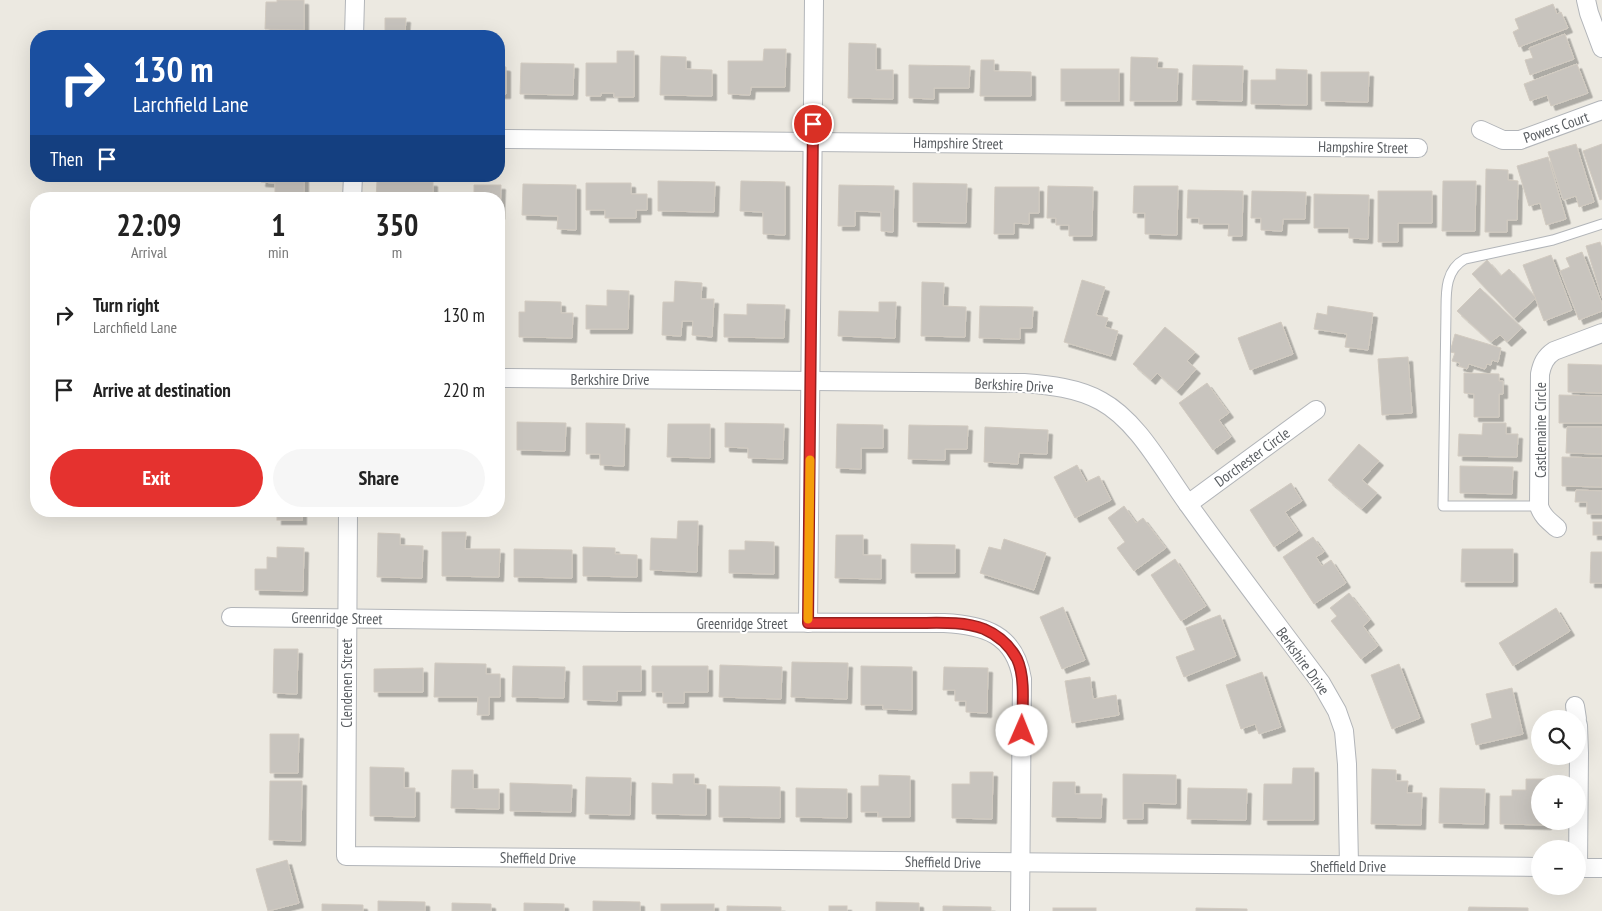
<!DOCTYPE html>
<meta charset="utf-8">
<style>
:root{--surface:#fff;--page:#f6f6f6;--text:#222;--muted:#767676;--accent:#e5322f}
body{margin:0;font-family:"PT Sans Narrow",sans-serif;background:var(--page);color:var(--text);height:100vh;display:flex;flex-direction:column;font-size:19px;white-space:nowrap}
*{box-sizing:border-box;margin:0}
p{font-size:16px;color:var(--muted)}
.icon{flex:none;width:28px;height:28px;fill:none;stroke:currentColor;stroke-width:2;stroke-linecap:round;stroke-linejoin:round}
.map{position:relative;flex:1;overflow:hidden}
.side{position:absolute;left:30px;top:192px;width:475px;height:325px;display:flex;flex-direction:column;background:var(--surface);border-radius:20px;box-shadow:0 5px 20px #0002}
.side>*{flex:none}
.hud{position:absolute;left:30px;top:30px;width:475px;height:152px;border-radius:20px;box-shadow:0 5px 20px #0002;background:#1a4fa0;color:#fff;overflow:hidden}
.tools{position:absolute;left:1531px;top:710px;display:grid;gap:10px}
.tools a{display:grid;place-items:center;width:55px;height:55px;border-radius:50%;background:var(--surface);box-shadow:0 5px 20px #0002;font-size:25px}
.pin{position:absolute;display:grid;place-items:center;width:42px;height:42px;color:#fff;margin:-21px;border:2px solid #fff;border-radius:50%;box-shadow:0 1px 5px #0007}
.me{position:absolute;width:55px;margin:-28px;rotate:1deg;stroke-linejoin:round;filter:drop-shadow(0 0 4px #0008)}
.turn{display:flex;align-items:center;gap:18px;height:105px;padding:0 20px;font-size:22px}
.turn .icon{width:65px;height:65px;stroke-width:2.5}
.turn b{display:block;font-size:35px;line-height:42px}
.then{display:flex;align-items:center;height:48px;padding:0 20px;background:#0003;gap:10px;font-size:19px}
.eta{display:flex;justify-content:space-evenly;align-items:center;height:85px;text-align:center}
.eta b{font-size:30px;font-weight:700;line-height:35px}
.action{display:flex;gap:10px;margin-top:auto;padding:10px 20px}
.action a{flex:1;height:58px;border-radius:30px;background:var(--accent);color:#fff;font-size:20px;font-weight:700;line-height:58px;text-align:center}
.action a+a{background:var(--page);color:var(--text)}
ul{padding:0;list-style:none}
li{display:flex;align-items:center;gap:15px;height:75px;padding:0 20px}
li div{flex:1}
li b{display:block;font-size:19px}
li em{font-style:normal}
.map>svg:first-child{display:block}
</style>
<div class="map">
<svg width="1602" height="911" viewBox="0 0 1602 911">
<defs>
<filter id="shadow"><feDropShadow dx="4.5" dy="4.5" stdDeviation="0" flood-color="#0004"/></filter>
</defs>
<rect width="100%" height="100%" fill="#ece9e1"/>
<g fill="#c8c4be" stroke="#d1cac0" filter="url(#shadow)">
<polygon points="277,0 304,0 304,30 265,29 266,2 277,2"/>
<polygon points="1553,4 1557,14 1561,12 1568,28 1519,47 1513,32 1519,29 1515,19"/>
<polygon points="385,18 406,18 405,34 385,34"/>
<polygon points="1565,34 1574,59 1530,75 1525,60 1533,58 1529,48"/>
<polygon points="849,43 876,44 876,70 893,70 893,99 848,98"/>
<polygon points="764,49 786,49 785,87 751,87 750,95 728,94 728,61 763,61"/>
<polygon points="617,51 634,51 634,97 614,97 614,93 601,93 601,96 586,96 586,63 617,63"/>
<polygon points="661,56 686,57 686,69 712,70 712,96 660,95"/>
<polygon points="1131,57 1158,58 1157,68 1178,69 1177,101 1130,101"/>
<polygon points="981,60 994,60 994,71 1031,72 1031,96 980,96"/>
<polygon points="521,63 574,64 573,95 520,94"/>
<polygon points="1577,64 1588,93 1551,106 1547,95 1530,101 1524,84"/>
<polygon points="909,65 970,66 969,88 934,88 934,99 909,98"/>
<polygon points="1193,65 1243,66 1242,101 1192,100"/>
<polygon points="499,66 506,67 506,94 499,94"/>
<rect x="1061" y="69" width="58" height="32"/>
<polygon points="1276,69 1307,70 1307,105 1251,104 1251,80 1276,80"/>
<polygon points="1321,72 1369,72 1368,102 1321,101"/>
<polygon points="1576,144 1594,202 1579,207 1576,196 1563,200 1548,152"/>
<polygon points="1602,144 1602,199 1600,200 1583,151"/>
<polygon points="1548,157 1566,219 1546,225 1540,203 1529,206 1517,166"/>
<polygon points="1486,169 1508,170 1508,180 1518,181 1517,220 1507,220 1507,232 1485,232"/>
<polygon points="262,176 304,176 304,199 275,199 275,183 261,182"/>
<polygon points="377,181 433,182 433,199 376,199"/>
<polygon points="658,181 715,182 714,212 658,211"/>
<polygon points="741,181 785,182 785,235 763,234 763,212 740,211"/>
<polygon points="1443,181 1476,181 1475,231 1442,231"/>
<polygon points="586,183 631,183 631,194 647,194 647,210 636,210 636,218 605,218 605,210 586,210"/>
<polygon points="913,183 967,184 966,223 913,222"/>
<polygon points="523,184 576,185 576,230 557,229 558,216 522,215"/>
<polygon points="474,185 501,185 500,215 499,215 499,199 455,199 455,193 474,194"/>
<polygon points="839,185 894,186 893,232 881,231 881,212 855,211 855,226 838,226"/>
<polygon points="1048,186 1093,187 1092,236 1069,236 1069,225 1056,225 1056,218 1047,218"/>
<polygon points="1134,186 1178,186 1177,235 1145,234 1145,213 1133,213"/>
<polygon points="995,187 1039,187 1039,213 1029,213 1029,224 1014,223 1014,234 994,234"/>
<polygon points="1188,190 1243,191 1242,236 1228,236 1229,224 1199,224 1199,218 1187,218"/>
<polygon points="1252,191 1306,192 1305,219 1283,219 1282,231 1261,230 1261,218 1251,218"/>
<polygon points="1378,191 1432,191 1432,223 1398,223 1398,242 1378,242"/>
<polygon points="1314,194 1369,195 1368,239 1349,238 1349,228 1314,228"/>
<polygon points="1600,242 1602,248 1602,298 1586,246"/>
<polygon points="1582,252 1602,304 1602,311 1579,320 1560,271 1570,267 1566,258"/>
<polygon points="1551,255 1572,310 1544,321 1523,265"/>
<polygon points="1487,260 1501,276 1509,269 1536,298 1514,318 1472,274"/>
<polygon points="1082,280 1105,287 1096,315 1108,318 1105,327 1118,331 1111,356 1064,342"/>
<polygon points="675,281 702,283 701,299 714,299 712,337 692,335 693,321 682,321 681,336 662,335 663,302 674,302"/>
<polygon points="922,282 944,283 943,306 966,307 965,337 921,336"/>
<polygon points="1480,288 1522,328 1507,342 1500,335 1491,342 1457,311"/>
<polygon points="607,290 629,291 628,329 586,329 586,305 607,306"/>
<polygon points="525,301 561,302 561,313 573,313 572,338 519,337 519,312 525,312"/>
<polygon points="879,302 896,302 895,338 838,336 839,311 879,312"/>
<polygon points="747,304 785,305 784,338 724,337 724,314 747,315"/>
<polygon points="980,306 1033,307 1032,328 1020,328 1020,339 979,338"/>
<polygon points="1328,306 1373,313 1368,350 1345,347 1347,334 1314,329 1317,313 1327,315"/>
<polygon points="1281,322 1293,354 1250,370 1238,338"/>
<polygon points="1165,327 1195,352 1187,361 1196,369 1177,391 1157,373 1151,380 1133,364"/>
<polygon points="1455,334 1501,348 1498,362 1492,360 1491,365 1487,364 1485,369 1469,364 1467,369 1459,366 1460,363 1452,361 1455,353 1450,352"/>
<polygon points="1408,357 1412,413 1382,415 1378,359"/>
<polygon points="1568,364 1602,365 1602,393 1568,392"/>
<polygon points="1464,373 1499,374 1499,381 1503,381 1503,394 1499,394 1499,417 1474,417 1474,394 1464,393"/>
<polygon points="1207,383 1229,413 1219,420 1231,437 1213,450 1179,403"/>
<polygon points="1559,395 1602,396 1602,423 1559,423"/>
<polygon points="517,422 566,423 565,451 517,450"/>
<polygon points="586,423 625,424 624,466 600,465 600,454 586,454"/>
<polygon points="725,423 784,424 783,459 748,458 748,448 725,447"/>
<polygon points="1483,423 1506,423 1506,434 1518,434 1517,457 1458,456 1459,434 1482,435"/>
<polygon points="668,424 710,424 710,458 667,457"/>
<polygon points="837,424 883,425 883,448 861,448 861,469 836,468"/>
<polygon points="909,425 968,426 967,449 945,449 945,460 908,459"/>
<polygon points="985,427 1048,430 1047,454 1019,453 1018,464 984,462"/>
<polygon points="1567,427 1602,427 1602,454 1566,453"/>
<polygon points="1359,444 1379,461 1362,480 1377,493 1362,509 1328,480"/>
<polygon points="1562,457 1602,458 1602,487 1562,486"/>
<polygon points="1077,465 1086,482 1099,476 1111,500 1075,518 1054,477"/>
<polygon points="1460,466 1513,467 1512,494 1460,493"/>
<polygon points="1291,483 1302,501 1285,512 1298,531 1274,547 1250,510"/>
<polygon points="1576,490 1602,491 1602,514 1587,514 1587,502 1575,502"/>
<polygon points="1124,506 1136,523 1143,518 1166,548 1134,571 1117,548 1125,542 1108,518"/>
<rect x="277" y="511" width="25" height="9"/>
<polygon points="678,521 698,521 697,572 650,570 651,538 677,539"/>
<rect x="1593" y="522" width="9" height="13"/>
<polygon points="442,532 466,532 465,549 500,549 499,577 442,576"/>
<polygon points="378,533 400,534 400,545 423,546 422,578 377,577"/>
<polygon points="836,535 863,535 863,555 881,555 881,579 835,578"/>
<polygon points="1313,537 1324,552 1316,557 1322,566 1331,560 1346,583 1314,604 1283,557"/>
<polygon points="1004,539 1046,553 1034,590 980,573 989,547 1001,550"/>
<polygon points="745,541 774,542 774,574 729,573 729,550 745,550"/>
<polygon points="911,544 955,545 955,573 911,573"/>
<polygon points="277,547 304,548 303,591 255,590 255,569 267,569 267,557 277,558"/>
<polygon points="583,547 615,548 615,554 637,555 637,577 583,576"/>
<polygon points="514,549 572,550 572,578 514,577"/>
<polygon points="1462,549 1513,549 1513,582 1461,582"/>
<polygon points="1591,552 1602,552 1602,583 1590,583"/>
<polygon points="1175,559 1206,606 1181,621 1151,575"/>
<polygon points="1349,593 1370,620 1363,626 1378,646 1361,659 1331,621 1337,616 1330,608"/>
<polygon points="1063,607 1085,660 1062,669 1040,617"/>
<polygon points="1556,608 1570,631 1513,666 1499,643"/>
<polygon points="1220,615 1236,656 1184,677 1176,657 1195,650 1186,628"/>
<polygon points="274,649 298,649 297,694 273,693"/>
<polygon points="792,662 848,663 847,699 791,697"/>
<polygon points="435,663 486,664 486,674 500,674 500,697 489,697 489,715 477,715 478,697 434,697"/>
<polygon points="1399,664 1420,718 1392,729 1371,675"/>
<polygon points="720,665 782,667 781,699 719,697"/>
<polygon points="513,666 565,667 564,698 512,697"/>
<polygon points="583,666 641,666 641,691 617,691 617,701 583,700"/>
<polygon points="652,666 708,666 708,692 684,692 684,703 663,703 663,692 652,692"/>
<polygon points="861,666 912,667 912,710 883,709 883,705 861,705"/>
<polygon points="944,667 988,668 987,713 966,712 966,701 955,701 955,690 943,690"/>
<polygon points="423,668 423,692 374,692 374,669"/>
<polygon points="1262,672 1281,727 1259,734 1255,724 1241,729 1226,685"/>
<polygon points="1090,677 1093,699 1116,695 1119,715 1072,723 1065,681"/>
<polygon points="1512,688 1523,734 1476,745 1471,724 1492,718 1486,694"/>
<polygon points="270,734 299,734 298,773 270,773"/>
<polygon points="370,767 404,768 404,788 415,788 415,817 370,816"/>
<polygon points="1293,768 1314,768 1314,820 1263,820 1264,784 1292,784"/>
<polygon points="1372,769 1396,770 1396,781 1408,781 1407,793 1422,793 1421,825 1371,824"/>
<polygon points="452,770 473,770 473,789 499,789 499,809 451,808"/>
<polygon points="970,772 993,772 992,819 952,818 952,784 970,784"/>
<polygon points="673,774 694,774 694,784 706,785 706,815 652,814 652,783 673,784"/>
<polygon points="1123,774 1176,775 1176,804 1143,803 1143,819 1123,819"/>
<polygon points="879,775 910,776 910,817 878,817 878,812 861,812 861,786 879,786"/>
<polygon points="586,777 631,778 630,815 585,814"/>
<polygon points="1526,779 1548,779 1548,784 1540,784 1540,821 1548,821 1547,825 1500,824 1500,796 1512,796 1512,790 1526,790"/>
<polygon points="270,781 302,781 301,841 269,840"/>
<polygon points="1053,782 1075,782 1075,794 1102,794 1101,818 1052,817"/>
<polygon points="510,783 572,785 571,812 510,811"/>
<polygon points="719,786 780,787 780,818 719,817"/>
<polygon points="796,788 847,789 847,818 796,817"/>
<polygon points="1188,788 1247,789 1246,820 1187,819"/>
<polygon points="1440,788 1485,789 1484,824 1439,823"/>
<polygon points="287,860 299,903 268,911 256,869"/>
<polygon points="378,901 425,902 425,911 378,911"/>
<polygon points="593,901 640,902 640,911 593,911"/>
<polygon points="876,902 919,903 919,911 876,911"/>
<polygon points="452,903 491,904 491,911 452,911"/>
<polygon points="524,903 564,904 564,911 524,911"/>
<polygon points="322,904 363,905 363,911 322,911"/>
<rect x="661" y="904" width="53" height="7"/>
<polygon points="727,906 781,907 781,911 727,911"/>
<rect x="829" y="906" width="18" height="5"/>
<polygon points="943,906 991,907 991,911 943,911"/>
<polygon points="1469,907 1528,908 1528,911 1468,911"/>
<rect x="1053" y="908" width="43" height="3"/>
<polygon points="1196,908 1247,909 1247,911 1196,911"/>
</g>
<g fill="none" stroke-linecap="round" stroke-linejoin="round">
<g stroke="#b2b5b9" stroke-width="11">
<path id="lane" d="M1539,506H1443L1446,312C1446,292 1445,270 1465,259L1553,240L1602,224"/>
</g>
<g stroke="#b2b5b9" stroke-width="20">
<g id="street">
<polyline points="1586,0 1589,13 1602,48"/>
<polyline points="354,36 355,0"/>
<polyline points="1481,130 1503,140 1520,140 1602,110"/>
<polyline points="499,139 1418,148"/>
<polyline points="352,199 353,176"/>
<path d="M499,378L1024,383C1049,385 1078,388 1101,401C1138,421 1163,470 1188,504C1231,564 1276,623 1321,683L1337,711L1344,731L1347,764L1349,865"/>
<polyline points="1188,504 1316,410"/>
<polyline points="348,511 346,856 1540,867"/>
<path d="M1557,528C1549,521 1542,516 1539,506L1540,374C1542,364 1545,357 1554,351L1602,333"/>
<path d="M231,617L627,622L944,623C984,625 1015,634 1022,679L1020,911"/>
<polyline points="808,623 814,0"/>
<polyline points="1575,706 1577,719"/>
<polyline points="1578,725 1579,753 1578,868 1602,868"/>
</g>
</g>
<use href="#lane" stroke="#fff" stroke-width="9"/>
<use href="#street" stroke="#fff" stroke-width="18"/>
</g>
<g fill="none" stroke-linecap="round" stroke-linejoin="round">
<g stroke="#95201f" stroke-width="12">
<path id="route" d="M813,124L808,623C844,623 880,623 915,623C937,623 963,621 984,629C998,635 1010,646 1017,659C1026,678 1022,710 1022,731"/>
</g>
<use href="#route" stroke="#e5322f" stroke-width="9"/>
<polyline stroke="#f59e0b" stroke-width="9" points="808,619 810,460"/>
</g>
<g text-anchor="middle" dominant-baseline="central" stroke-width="4" stroke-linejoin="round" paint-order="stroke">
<g font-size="15" fill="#5a5e62" stroke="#fff">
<text transform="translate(1556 127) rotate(-19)">Powers Court</text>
<text transform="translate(958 143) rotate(1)">Hampshire Street</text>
<text transform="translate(1363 147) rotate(1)">Hampshire Street</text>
<text x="610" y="379">Berkshire Drive</text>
<text transform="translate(1014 385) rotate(3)">Berkshire Drive</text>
<text transform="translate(1540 430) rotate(-90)">Castlemaine Circle</text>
<text transform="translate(1252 457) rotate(-36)">Dorchester Circle</text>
<text transform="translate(337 618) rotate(1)">Greenridge Street</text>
<text x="742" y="623">Greenridge Street</text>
<text transform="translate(1303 661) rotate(54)">Berkshire Drive</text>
<text transform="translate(346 683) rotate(-90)">Clendenen Street</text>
<text transform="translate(538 858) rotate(1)">Sheffield Drive</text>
<text transform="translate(943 862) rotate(1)">Sheffield Drive</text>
<text x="1348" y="866">Sheffield Drive</text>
</g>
</g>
</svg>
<div class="tools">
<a><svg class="icon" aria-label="search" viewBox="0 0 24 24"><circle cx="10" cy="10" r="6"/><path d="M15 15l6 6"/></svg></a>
<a>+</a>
<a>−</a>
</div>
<div class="pin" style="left:813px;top:124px;background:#d93025"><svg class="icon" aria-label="arrive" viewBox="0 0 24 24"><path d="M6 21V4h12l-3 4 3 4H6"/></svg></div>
<svg class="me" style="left:1022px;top:731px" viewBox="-20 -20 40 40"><circle r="19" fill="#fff"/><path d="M0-13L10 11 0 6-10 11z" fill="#e5322f"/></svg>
<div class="hud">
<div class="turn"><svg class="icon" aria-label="right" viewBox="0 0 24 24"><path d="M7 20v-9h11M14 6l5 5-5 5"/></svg><div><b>130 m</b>Larchfield Lane</div></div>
<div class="then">Then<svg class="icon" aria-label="arrive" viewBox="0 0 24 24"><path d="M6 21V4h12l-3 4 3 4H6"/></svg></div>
</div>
<section class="side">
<div class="eta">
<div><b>22:09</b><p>Arrival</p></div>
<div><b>1</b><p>min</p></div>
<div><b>350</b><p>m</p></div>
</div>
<ul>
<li><svg class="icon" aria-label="right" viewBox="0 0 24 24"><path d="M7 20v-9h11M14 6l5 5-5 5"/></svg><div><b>Turn right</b><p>Larchfield Lane</p></div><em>130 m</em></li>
<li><svg class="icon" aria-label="arrive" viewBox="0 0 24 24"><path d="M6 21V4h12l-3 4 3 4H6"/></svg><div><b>Arrive at destination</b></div><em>220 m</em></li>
</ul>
<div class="action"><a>Exit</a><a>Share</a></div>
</section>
</div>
